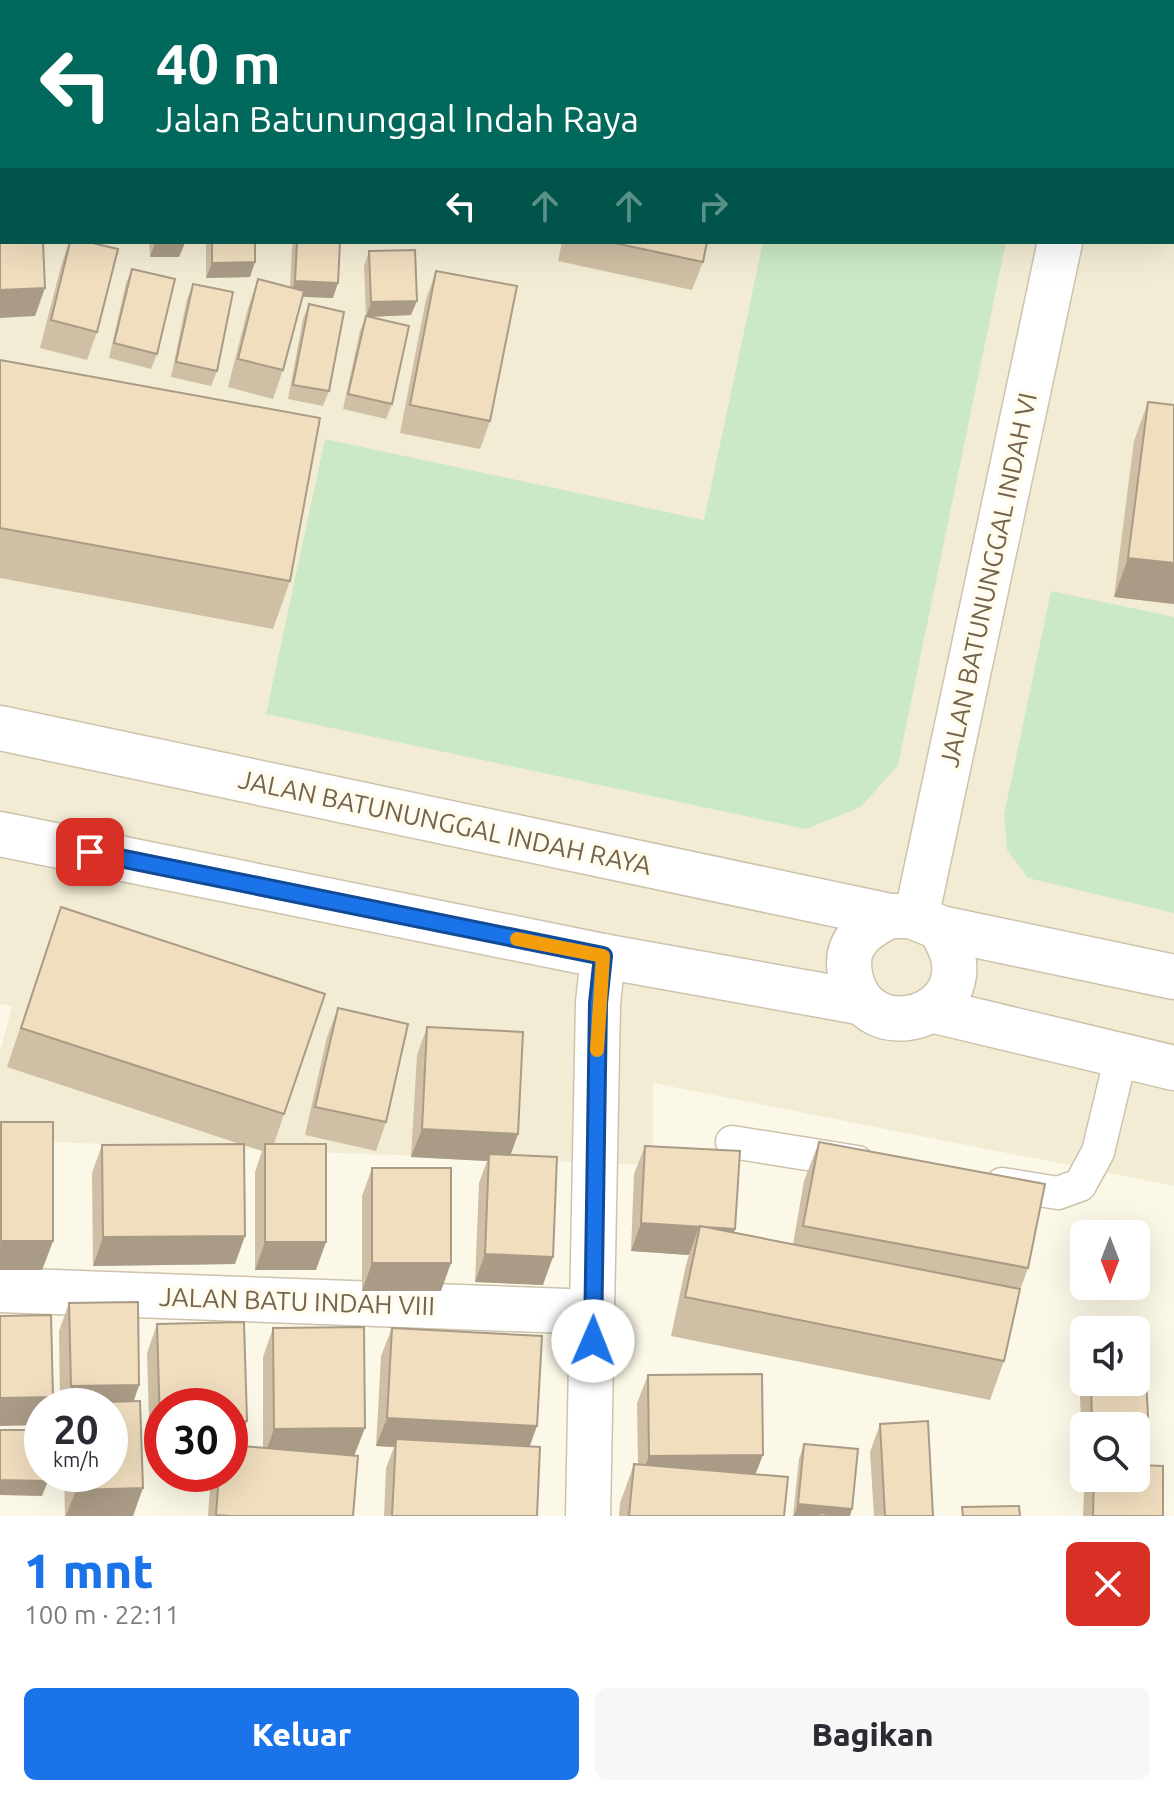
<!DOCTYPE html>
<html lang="id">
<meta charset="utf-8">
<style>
:root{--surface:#fff;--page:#f7f7f7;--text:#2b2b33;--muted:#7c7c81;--accent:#1a73e8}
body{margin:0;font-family:Ubuntu,sans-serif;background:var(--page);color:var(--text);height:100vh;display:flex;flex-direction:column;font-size:30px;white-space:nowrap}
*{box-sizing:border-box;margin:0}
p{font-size:26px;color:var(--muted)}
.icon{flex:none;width:44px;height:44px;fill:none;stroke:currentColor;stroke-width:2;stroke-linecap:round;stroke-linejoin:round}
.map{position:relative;height:1516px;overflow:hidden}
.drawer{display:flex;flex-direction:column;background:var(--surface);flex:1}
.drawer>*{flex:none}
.guide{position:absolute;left:0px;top:0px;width:1174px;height:244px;box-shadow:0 8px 32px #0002;background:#00695c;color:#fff;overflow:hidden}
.needle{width:52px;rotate:180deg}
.buttons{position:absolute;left:1070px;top:1220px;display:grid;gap:16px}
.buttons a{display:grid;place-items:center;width:80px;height:80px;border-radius:12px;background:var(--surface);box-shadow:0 8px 32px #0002;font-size:40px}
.speed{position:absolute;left:24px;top:1388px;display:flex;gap:16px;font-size:40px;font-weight:700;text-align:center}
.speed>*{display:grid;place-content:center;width:104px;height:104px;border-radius:50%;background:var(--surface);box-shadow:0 8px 32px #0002;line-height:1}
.speed small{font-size:20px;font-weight:400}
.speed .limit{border:12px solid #d22;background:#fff;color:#111}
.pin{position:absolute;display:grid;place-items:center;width:68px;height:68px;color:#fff;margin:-34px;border-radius:16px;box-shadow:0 4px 12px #0006}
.me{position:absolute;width:88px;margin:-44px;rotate:1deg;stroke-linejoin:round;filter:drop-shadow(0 0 6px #0008)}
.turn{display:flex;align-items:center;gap:28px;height:168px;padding:0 24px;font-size:36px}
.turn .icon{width:104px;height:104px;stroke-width:2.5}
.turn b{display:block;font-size:56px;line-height:68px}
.lanes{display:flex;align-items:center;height:76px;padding:0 24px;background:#0003;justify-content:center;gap:40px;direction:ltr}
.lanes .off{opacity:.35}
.round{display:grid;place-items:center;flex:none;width:84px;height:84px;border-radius:12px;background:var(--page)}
.overview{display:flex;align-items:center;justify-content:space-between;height:136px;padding:0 24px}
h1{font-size:48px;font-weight:800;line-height:60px;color:var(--accent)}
.primary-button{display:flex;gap:16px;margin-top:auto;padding:16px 24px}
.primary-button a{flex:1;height:92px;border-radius:12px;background:var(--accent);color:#fff;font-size:32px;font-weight:800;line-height:92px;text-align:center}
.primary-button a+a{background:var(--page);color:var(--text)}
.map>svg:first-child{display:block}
</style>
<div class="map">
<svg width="1174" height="1516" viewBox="0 0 1174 1516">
<rect width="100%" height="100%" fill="#fcf8e7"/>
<path fill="#f3ecd5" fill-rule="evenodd" d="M0,0H1174V1186L653,1083V1165L0,1140V1052L12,1006L0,1004ZM2,2H1172V242H2Z"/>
<g fill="#cce9c5">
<polygon points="815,0 1055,0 815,2"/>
<polygon points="763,242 1006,242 898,765 861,807 806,829 266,714 325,439 704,520"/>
<polygon points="1051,591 1174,617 1174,913 1028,878 1007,850 1004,815"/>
</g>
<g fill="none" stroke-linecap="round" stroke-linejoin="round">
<g stroke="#cec2ad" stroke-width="35">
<g id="service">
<polyline points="732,1142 857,1162"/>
<polyline points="1002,1184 1058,1193 1080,1185 1098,1152 1121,1056"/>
</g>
</g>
<g stroke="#cec2ad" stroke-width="47">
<g id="minor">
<polyline points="50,2 50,0"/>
<polyline points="528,2 528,0"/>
<polyline points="1111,2 1111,0"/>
<polyline points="0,126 2,126"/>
<polyline points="916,918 1060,242"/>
<polyline points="0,1290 594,1312"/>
<polyline points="588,1516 598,1003 603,956"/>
</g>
</g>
<g stroke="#cec2ad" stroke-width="47">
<g id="tertiary">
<polyline points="0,728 890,916"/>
<polyline points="0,834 603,956 859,1002"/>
<path d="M890,916H911L941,928C944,937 951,947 953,957C968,1025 853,1049 849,964C848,939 870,925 890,916Z"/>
<polyline points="941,928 1174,977"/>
<polyline points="931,1010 1174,1068"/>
</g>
</g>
<use href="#service" stroke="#fff" stroke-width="32"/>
<use href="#minor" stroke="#fff" stroke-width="44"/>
<use href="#tertiary" stroke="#fff" stroke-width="44"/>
</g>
<g fill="#cfbfa4">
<polygon points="321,0 464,0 464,2 320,2"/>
<polygon points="69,242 97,332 87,360 40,348 61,266"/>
<polygon points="149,242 185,242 179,257 150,257"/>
<polygon points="206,242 255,242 250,277 206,278"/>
<polygon points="294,242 340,242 333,298 302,297 283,370 273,399 228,387 248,308 258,279 290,288 292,247"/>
<polygon points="562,242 707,242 703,262 692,290 558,261"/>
<polygon points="369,251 411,315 371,317 392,404 386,419 343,409 360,331 366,316 364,266"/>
<polygon points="132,269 157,354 151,369 109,358 126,283"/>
<polygon points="436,271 490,421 480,449 400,433 426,299"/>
<polygon points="193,284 217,371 211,386 171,377 187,299"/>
<polygon points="309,304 329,391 323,406 288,399 303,319"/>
<polygon points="0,360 290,581 273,629 0,578"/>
<polygon points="1148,402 1174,405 1174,604 1114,597 1134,441"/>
<polygon points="61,907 284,1114 274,1144 316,1270 255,1270 255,1172 262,1151 244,1145 235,1264 93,1266 92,1173 102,1145 240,1144 7,1067"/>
<polygon points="338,1008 386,1122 376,1151 305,1135 327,1037"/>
<polygon points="427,1027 518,1134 510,1155 543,1285 475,1282 479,1183 487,1161 411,1157 417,1055"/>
<polygon points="1,1122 53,1241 42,1270 0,1270 0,1126"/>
<polygon points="819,1142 1028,1268 1018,1296 1004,1361 990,1400 671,1336 686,1265 689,1255 631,1251 634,1174 645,1146 734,1232 793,1244 804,1181"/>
<polygon points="372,1168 441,1291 362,1291 362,1196"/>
<polygon points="69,1303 139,1385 134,1401 133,1516 65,1516 64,1474 110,1474 110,1406 60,1406 59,1331"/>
<polygon points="1143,1322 1149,1434 1139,1462 1136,1462 1136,1426 1084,1426 1084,1465 1083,1465 1078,1353 1084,1336 1084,1382 1136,1382 1136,1330 1086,1330 1088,1324"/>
<polygon points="157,1324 247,1421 238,1446 263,1448 263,1357 273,1328 354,1456 353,1516 208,1516 211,1474 230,1474 230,1406 162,1406 162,1452 150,1452 147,1353"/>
<polygon points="392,1328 530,1447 537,1516 384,1516 386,1468 394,1447 376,1446 381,1356"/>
<polygon points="648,1375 755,1474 784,1516 619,1516 620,1503 634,1464 638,1465 637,1403"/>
<polygon points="880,1424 933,1516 874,1516 870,1452"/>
<polygon points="804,1444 850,1516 793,1516 799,1459"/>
<polygon points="1089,1478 1136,1478 1163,1516 1083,1516 1084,1493"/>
</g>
<g fill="#a99b86">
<polygon points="155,243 185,243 179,257 150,257"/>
<polygon points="255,262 250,277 206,278 212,263"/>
<polygon points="295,281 338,283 333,298 290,296"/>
<polygon points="45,288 35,316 0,318 0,290"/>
<polygon points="417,301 411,315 366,317 371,302"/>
<polygon points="1128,558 1174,563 1174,604 1114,597"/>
<polygon points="422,1129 518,1134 508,1162 489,1154 487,1161 411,1157"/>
<polygon points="641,1223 699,1227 689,1255 631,1251"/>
<polygon points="700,1227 735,1229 725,1257"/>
<polygon points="245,1236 235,1264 93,1266 103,1237"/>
<polygon points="1,1241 53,1241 42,1270 0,1270 0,1245"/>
<polygon points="265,1242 326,1242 316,1270 255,1270"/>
<polygon points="485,1254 553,1257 543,1285 475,1282"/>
<polygon points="372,1263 451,1263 441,1291 362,1291"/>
<polygon points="139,1385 129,1414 73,1403 72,1406 64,1406 71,1386"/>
<polygon points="53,1397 49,1406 42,1406 42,1425 0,1426 0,1398"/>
<polygon points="387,1418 537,1426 527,1454 396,1439 394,1447 376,1446"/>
<polygon points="247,1421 236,1449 230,1450 230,1422"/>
<polygon points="160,1424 162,1424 162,1452 150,1452"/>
<polygon points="365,1428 354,1456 264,1457 274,1429"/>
<polygon points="1136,1434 1149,1434 1139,1462 1136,1462"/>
<polygon points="763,1455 752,1483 638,1484 649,1456"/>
<polygon points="0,1480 48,1481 42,1496 0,1495"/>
<polygon points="143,1488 133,1516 66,1516 76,1490"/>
<polygon points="798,1504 852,1509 850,1516 820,1516 820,1513 819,1516 794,1516"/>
</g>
<g fill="#f1debf" stroke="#a99b86" stroke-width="2">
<polygon points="164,0 303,0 303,2 163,2"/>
<polygon points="322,0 370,0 381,2 322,2"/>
<rect x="616" y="0" width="157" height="2"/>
<polygon points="2,193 2,242 43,242 45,288 0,290 0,194"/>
<polygon points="70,242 88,242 118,249 97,332 51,320"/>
<polygon points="212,242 255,242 255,262 212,263"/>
<polygon points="297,242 340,242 338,283 295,281"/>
<polygon points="610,242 707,242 703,262"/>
<polygon points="415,250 417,301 371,302 369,251"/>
<polygon points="132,269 175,279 157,354 114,343"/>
<polygon points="436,271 517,286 490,421 410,405"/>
<polygon points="258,279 304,291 283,370 238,359"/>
<polygon points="193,284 233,292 217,371 176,362"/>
<polygon points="309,304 344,312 329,391 293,385"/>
<polygon points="366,316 409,326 392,404 348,394"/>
<polygon points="0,360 320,418 290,581 0,528"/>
<polygon points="1148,402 1174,405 1174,563 1128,558"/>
<polygon points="61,907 325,994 284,1114 21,1028"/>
<polygon points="338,1008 408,1024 386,1122 315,1107"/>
<polygon points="427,1027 523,1032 518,1134 422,1129"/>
<rect x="1" y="1122" width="52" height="119"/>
<polygon points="819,1142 1045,1184 1028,1268 803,1226"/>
<polygon points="244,1144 245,1236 103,1237 102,1145"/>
<rect x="265" y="1144" width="61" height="98"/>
<polygon points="645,1146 740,1151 735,1229 641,1223"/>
<polygon points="489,1154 557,1157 553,1257 485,1254"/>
<rect x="372" y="1168" width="79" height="95"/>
<polygon points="700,1226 1020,1289 1004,1361 685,1297"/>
<polygon points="138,1302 139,1385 71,1386 69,1303"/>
<polygon points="51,1315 53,1397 0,1398 0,1316"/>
<polygon points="244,1322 247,1421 230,1422 230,1406 162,1406 162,1424 160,1424 157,1324"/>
<polygon points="1143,1322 1149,1434 1136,1434 1136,1426 1092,1426 1091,1382 1136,1382 1136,1330 1088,1330 1088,1324"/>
<polygon points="364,1327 365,1428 274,1429 273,1328"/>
<polygon points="392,1328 542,1336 537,1426 387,1418"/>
<polygon points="762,1374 763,1455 649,1456 648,1375"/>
<polygon points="140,1401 143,1488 76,1490 75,1474 110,1474 110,1406 73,1406 73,1403"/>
<polygon points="928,1421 933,1516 885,1516 880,1424"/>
<polygon points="0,1430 42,1430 42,1474 48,1474 48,1481 0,1480"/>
<polygon points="396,1439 540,1447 537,1516 392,1516"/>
<polygon points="804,1444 858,1449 852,1509 798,1504"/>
<polygon points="230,1445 358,1456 353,1516 229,1516 216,1515 219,1474 230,1474"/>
<polygon points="634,1464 788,1477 784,1516 629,1516"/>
<polygon points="1136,1465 1163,1466 1163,1516 1093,1516 1094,1478 1136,1478"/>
<polygon points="1019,1506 1020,1516 963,1516 962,1507"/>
<polygon points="820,1513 841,1516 820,1516"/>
</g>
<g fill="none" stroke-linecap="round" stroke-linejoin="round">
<g stroke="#114b97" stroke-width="20">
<polyline id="route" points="90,852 603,956 598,1003 593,1341"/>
</g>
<use href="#route" stroke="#1a73e8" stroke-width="14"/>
<polyline stroke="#f59e0b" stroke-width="14" points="517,939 603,956 597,1050"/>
</g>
<g text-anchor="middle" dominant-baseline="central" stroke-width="7" stroke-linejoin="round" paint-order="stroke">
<g font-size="26" fill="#75634c" stroke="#fffced">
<text transform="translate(988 580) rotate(-78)">JALAN BATUNUNGGAL INDAH VI</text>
<text transform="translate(445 822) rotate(12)">JALAN BATUNUNGGAL INDAH RAYA</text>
<text transform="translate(297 1301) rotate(2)">JALAN BATU INDAH VIII</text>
</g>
</g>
</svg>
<div class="buttons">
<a><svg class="needle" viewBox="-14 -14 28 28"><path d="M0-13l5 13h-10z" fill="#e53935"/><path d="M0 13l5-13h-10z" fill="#7c7c81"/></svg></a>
<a><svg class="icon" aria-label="sound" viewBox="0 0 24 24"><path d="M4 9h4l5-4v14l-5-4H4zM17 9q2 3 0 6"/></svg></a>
<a><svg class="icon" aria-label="search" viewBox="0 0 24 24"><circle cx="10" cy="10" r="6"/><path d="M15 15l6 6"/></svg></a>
</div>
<div class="speed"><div>20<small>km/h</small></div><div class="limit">30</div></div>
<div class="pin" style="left:90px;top:852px;background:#d93025"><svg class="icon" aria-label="arrive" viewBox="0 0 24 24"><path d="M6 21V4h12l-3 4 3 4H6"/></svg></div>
<svg class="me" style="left:593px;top:1341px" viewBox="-20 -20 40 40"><circle r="19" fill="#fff"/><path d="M0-13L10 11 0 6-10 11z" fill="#1a73e8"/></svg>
<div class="guide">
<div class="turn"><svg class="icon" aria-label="left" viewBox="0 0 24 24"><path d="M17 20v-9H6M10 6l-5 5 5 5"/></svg><div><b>40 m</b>Jalan Batununggal Indah Raya</div></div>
<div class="lanes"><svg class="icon" aria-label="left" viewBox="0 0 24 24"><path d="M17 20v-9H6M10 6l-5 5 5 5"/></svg><svg class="icon off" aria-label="ahead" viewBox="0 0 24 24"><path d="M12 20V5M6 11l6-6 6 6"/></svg><svg class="icon off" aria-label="ahead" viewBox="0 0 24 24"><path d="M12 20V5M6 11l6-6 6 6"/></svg><svg class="icon off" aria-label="right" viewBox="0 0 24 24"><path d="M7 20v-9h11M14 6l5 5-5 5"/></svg></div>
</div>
</div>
<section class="drawer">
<div class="overview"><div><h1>1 mnt</h1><p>100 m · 22:11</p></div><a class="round" style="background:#d93025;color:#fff"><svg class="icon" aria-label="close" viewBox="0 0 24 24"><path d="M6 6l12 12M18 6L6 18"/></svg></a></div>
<div class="primary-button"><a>Keluar</a><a>Bagikan</a></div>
</section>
